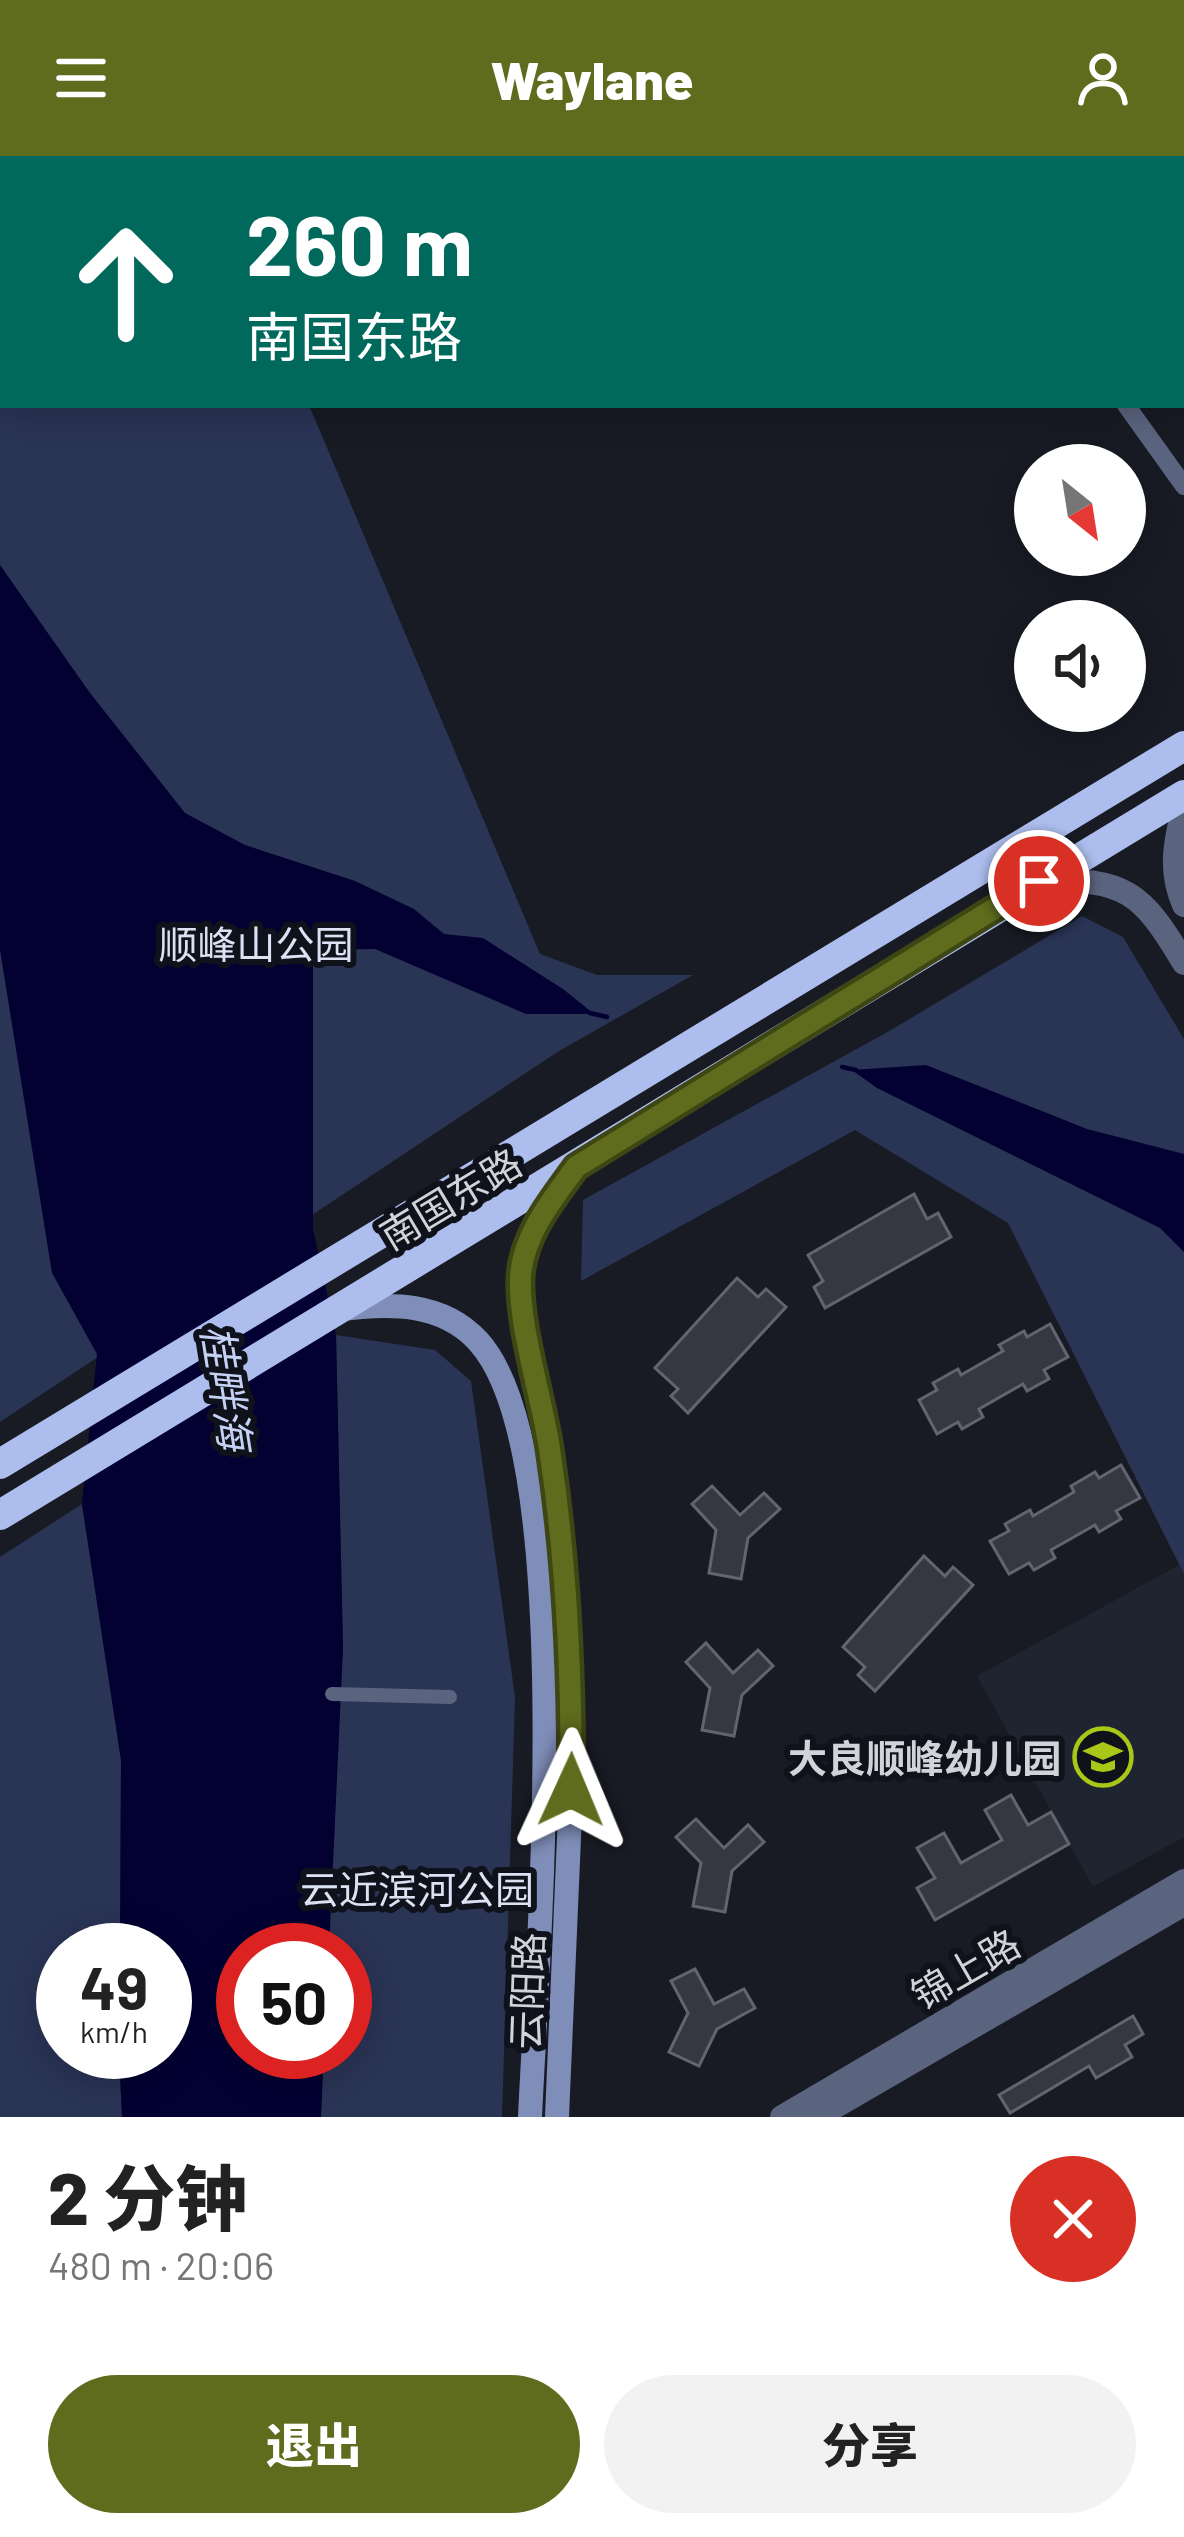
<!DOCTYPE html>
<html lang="zh">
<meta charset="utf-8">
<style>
:root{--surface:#fff;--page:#f2f2f2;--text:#222;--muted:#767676;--accent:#5f6c1d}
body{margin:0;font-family:Barlow,"Noto Sans SC",sans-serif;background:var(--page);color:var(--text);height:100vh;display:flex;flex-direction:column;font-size:45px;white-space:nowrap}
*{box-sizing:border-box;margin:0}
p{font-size:39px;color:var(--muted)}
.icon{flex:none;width:66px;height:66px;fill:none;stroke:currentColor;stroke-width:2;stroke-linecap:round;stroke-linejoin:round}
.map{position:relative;height:1961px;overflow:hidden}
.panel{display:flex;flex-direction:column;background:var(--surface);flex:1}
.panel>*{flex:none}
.banner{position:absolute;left:0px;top:0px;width:1185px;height:252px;box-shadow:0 6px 30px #0003;background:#00695c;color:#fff;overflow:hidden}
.needle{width:78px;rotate:150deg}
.fabs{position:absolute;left:1014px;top:288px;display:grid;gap:24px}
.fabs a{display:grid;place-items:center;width:132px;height:132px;border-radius:50%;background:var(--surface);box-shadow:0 6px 30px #0003;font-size:60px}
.speed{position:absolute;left:36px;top:1767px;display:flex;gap:24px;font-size:60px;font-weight:700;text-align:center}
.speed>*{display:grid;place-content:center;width:156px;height:156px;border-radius:50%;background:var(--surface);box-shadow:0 6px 30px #0003;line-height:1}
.speed small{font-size:30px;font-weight:400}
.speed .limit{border:18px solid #d22;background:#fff;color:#111}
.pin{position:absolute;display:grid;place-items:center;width:102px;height:102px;color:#fff;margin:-51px;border:6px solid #fff;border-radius:50%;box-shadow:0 3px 12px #0007}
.me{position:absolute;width:132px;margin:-66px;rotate:1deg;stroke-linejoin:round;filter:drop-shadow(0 0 9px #0008)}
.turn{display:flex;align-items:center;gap:42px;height:252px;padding:0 48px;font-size:54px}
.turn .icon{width:156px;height:156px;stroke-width:2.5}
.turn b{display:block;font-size:84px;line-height:102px}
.round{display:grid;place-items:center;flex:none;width:126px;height:126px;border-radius:63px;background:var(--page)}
.overview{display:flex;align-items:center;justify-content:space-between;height:204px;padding:0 48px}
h1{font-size:72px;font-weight:800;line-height:90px}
.action{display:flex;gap:24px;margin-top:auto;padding:24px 48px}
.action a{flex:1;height:138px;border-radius:72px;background:var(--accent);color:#fff;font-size:48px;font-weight:800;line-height:138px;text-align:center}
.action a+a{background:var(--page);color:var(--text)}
header{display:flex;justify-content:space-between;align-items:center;height:156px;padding:0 48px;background:var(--accent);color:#fff;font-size:54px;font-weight:800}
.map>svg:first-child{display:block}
</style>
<header><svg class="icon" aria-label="menu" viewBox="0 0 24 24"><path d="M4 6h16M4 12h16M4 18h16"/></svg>Waylane<svg class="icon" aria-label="person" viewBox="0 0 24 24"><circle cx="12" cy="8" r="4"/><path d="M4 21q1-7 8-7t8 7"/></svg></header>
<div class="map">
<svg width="1184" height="1961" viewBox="0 0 1184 1961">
<rect width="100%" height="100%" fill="#181b24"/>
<polygon fill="#1f2431" points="1179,1409 1184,1418 1184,1681 1093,1731 977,1520"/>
<g fill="#2a3455">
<polygon points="0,0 608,0 3,3 3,249 309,249 540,798 597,819 693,819 559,895 0,1266"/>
<polygon points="1082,760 1123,781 1184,883 1184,1418 1008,1067 855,974 581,1125 583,1044 891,874"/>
<polygon points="336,1179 435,1194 471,1225 515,1541 502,1961 313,1961 314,1896 345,1896 345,1794 321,1794 343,1493"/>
<polygon points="82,1348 121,1604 120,1794 63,1794 63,1896 119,1896 122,1961 0,1961 0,1401"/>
</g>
<g fill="#030032">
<polygon points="0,409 90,537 185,657 245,689 355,725 414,753 444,778 483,782 563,833 594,858 526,858 375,793 313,794 313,1073 336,1179 343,1493 329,1794 243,1794 243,1896 324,1896 321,1961 122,1961 119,1896 165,1896 165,1794 120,1794 121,1604 82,1348 97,1198 52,1117 0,794"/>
<polygon points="926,909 1087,973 1184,998 1184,1096 1160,1072 877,932 852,914"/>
</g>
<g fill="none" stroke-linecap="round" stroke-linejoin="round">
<g stroke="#030032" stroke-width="4.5">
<polyline points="590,857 607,861"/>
<polyline points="842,911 856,914"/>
</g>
</g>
<g fill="#353842" stroke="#626570" stroke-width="3">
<polygon points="914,1038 927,1063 938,1057 951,1081 825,1152 814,1131 823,1125 808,1099"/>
<polygon points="737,1122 758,1141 766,1133 786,1151 688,1257 671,1240 678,1233 655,1212"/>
<polygon points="1050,1168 1068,1201 1044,1214 1049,1223 1027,1235 1023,1228 979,1253 983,1261 962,1273 958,1266 937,1278 919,1244 937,1234 933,1227 958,1213 961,1219 1003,1195 999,1189 1024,1175 1027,1181"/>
<polygon points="1121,1309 1140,1342 1116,1355 1121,1363 1099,1376 1095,1369 1051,1394 1055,1402 1034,1414 1029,1407 1009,1418 990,1385 1009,1375 1005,1368 1030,1354 1033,1360 1074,1336 1071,1330 1095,1316 1099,1322"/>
<polygon points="712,1330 740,1359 764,1337 780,1353 748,1382 741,1423 709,1417 716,1374 692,1348"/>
<polygon points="924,1400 945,1420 953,1411 973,1429 875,1535 858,1519 865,1511 843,1491"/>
<polygon points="706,1487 733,1517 758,1494 773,1510 742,1539 734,1580 702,1574 710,1532 686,1506"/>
<polygon points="1011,1639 1028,1669 1051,1656 1069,1688 935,1764 917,1732 935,1722 917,1692 944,1677 961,1707 984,1694 1002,1684 985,1654"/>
<polygon points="696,1663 724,1692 748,1669 764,1686 732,1715 725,1756 693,1750 701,1707 676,1681"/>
<polygon points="695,1813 714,1848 744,1833 755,1852 717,1873 699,1910 669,1896 688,1857 671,1825"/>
<polygon points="1133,1860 1143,1878 1125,1889 1132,1901 1096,1922 1089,1910 1010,1957 999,1939"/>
</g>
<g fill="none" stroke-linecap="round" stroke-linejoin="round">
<polyline stroke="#5b647f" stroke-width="14" points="332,1538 450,1541"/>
<g stroke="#5b647f" stroke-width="18">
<polyline points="948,0 950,3"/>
<polyline points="567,3 574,0"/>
<polyline points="0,206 3,205"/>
<polyline points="1126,249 1184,330"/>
</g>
<g stroke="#5b647f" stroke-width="24">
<path d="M1184,651C1175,686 1169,715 1184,749"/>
<path d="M1042,725C1125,722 1142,736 1184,807"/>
<polyline points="782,1961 1184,1725"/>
<polyline points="817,1961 1184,1748"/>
</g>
<g stroke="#7f8eb9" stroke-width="24">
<path d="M342,1153C390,1147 442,1146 478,1185C579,1295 537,1803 530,1961"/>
<polyline points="557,1961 571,1635 570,1491 564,1392 550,1290 520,1139 524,1098 535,1071 573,1016"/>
</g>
<g stroke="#adbeee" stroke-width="30">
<polyline points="0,1308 1184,590"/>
<polyline points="0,1359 1184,639"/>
</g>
</g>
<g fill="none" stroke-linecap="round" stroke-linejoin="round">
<g stroke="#3e4613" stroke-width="30">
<path id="route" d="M571,1634C572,1520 567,1409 550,1296C543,1244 516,1164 521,1115C526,1075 553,1043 576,1011L1039,725"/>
</g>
<use href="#route" stroke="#5f6c1d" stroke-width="21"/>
</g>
<defs>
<g id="school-ring" transform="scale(3)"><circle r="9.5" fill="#0f121a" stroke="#aac717" stroke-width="1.5"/><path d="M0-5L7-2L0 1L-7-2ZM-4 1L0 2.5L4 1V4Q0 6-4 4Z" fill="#aac717"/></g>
</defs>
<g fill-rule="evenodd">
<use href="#school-ring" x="1103" y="1601"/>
</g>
<g text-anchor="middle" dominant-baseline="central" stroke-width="12" stroke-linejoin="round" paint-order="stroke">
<g font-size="39" fill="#dbe2f4" stroke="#0f121a">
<text x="256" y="787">顺峰山公园</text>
<text x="417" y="1732">云近滨河公园</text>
</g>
<g font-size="39" fill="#d0d3d8" stroke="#0f121a">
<text transform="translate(450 1042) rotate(-31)">南国东路</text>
<text transform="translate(965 1812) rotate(-30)">锦上路</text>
<text transform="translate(526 1835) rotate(-88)">云阳路</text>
</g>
<g font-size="39" font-weight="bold" fill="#d0d3d8" stroke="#0f121a" text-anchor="end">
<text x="1061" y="1601">大良顺峰幼儿园</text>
</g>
<g font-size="42" font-style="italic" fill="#c5d2f5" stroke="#0f121a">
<text transform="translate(228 1231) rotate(81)">桂畔海</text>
</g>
</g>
</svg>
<div class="fabs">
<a><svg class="needle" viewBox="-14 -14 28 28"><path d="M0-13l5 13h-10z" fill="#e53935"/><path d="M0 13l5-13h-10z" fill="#767676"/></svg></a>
<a><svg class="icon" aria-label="sound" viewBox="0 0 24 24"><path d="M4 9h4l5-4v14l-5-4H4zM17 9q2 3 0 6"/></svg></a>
</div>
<div class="speed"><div>49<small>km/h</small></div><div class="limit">50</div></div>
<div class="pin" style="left:1039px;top:725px;background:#d93025"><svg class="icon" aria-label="arrive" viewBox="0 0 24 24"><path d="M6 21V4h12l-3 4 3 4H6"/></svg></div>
<svg class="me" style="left:571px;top:1634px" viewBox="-20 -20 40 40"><path d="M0-17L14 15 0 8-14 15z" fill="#5f6c1d" stroke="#fff" stroke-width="4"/></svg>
<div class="banner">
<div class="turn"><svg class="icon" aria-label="ahead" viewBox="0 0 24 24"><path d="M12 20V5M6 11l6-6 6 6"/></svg><div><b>260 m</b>南国东路</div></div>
</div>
</div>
<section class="panel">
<div class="overview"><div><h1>2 分钟</h1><p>480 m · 20:06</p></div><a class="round" style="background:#d93025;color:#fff"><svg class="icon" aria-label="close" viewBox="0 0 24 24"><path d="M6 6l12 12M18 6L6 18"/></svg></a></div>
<div class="action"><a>退出</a><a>分享</a></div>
</section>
